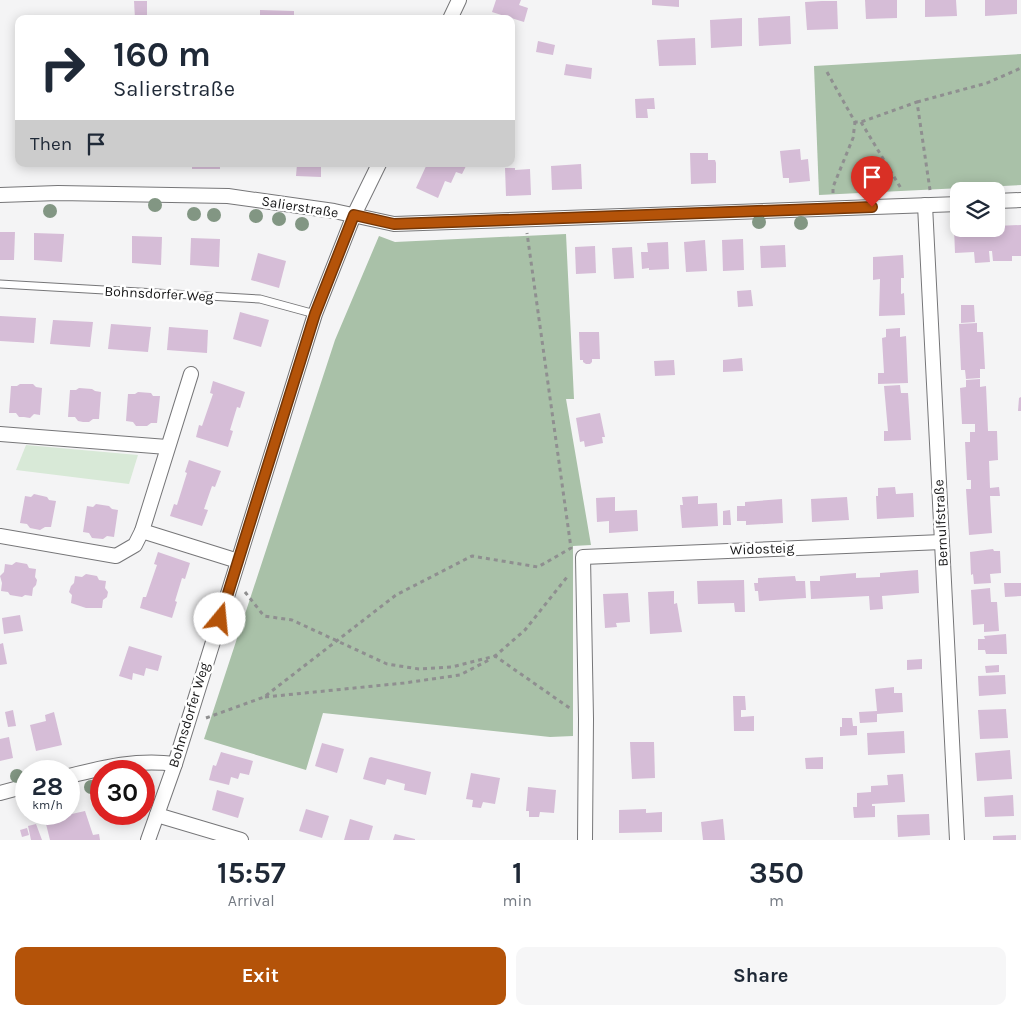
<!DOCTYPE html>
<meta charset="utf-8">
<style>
:root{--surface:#fff;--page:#f6f6f7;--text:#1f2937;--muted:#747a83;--accent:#b45309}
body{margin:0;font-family:Karla,sans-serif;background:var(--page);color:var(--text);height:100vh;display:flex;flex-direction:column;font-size:19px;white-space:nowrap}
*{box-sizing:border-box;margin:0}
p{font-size:16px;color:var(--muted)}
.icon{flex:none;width:28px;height:28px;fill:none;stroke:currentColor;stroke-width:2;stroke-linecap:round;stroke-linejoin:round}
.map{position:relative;height:840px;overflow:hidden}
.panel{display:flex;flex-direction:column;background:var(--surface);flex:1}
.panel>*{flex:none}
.top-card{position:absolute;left:15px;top:15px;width:500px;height:152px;border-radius:10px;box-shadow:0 2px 12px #0003;background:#fff;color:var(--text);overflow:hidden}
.controls{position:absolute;left:950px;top:182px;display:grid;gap:10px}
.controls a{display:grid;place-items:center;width:55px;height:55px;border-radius:10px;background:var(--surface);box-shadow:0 2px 12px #0003;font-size:25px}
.speed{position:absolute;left:15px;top:760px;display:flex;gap:10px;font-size:25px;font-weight:700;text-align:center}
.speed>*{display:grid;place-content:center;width:65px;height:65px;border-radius:50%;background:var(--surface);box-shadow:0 2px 12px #0003;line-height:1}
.speed small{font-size:12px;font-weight:400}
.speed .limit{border:8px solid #d22;background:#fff;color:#111}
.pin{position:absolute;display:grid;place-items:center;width:42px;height:42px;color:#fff;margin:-51px -21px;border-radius:50% 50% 50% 0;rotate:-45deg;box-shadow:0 0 5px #0007}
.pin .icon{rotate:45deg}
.me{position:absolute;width:55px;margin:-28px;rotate:17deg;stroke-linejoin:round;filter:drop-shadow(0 0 4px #0008)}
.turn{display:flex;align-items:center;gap:18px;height:105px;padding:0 15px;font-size:22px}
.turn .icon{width:65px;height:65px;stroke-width:2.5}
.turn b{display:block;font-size:35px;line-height:42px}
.then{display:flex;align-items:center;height:48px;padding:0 15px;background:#0003;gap:10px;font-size:19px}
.eta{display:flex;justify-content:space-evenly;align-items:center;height:85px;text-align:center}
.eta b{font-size:30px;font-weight:700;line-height:35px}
.primary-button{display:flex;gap:10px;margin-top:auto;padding:10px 15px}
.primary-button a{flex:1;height:58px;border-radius:10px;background:var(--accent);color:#fff;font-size:20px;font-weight:700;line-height:58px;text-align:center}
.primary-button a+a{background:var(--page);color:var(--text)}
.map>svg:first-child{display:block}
</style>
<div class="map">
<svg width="1021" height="840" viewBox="0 0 1021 840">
<rect width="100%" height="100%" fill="#f4f4f5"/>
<polygon fill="#d8e9d7" points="26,445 138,455 129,484 16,470"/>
<g fill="#a9c1a8">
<polygon points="1021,54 1021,185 819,195 814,66"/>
<polygon points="566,234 574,399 566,399 591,545 573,546 573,736 550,737 323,713 306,770 204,739 335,340 379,236 395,242"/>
</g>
<g fill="#d6bdd7">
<polygon points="496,0 521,0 519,5 528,8 524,22 492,12"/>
<polygon points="652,0 679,0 679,7 652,5"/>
<polygon points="865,0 897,0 897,18 866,19"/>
<polygon points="925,0 956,0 957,16 925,17"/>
<polygon points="985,0 1017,0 1017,14 985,16"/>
<polygon points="134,1 147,1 147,19 135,19"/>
<polygon points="822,1 837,1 838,29 807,30 805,2"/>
<polygon points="260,10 294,11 294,19 260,19"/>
<polygon points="126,15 126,19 104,19 104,16"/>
<rect x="71" y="16" width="14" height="3"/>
<polygon points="790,16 791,44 759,46 758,18"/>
<polygon points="742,18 742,46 711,48 710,20"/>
<polygon points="695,38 696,65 659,66 657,40"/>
<polygon points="538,41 555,45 553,55 536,52"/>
<polygon points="566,64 592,68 591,79 564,75"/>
<polygon points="654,98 655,109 647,109 648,118 636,118 635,99"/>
<polygon points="800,149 801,160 808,159 810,181 789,183 789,178 783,178 780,151"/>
<polygon points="690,153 708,153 708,160 715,160 716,163 716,183 691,184"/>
<polygon points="137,164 162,164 162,167 137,166"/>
<rect x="192" y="164" width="28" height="5"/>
<polygon points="297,164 321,164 321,177 296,176"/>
<polygon points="427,164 467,164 462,174 456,172 451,183 445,181 438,198 416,188"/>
<polygon points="581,164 582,189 552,190 551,166"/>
<polygon points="505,168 515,168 515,170 530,169 531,195 506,196"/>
<polygon points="1021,225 1021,256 1012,256 1012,261 993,261 992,251 989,251 990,262 975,263 974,252 955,253 954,228 996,229 996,226"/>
<polygon points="0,232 15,232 14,260 0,260"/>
<polygon points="34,233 64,234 62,262 34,260"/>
<polygon points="132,236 162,237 161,265 132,263"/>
<polygon points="191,238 220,239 219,267 190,265"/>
<polygon points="743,239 744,270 723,271 722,240"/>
<polygon points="705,240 707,271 686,272 684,242"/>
<polygon points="668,242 669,269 649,270 649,268 642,269 641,252 648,252 647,243"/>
<polygon points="785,245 786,267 761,268 760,246"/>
<polygon points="595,246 596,273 576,274 575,247"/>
<polygon points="632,247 634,278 614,279 612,248"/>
<polygon points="258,253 286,261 279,288 251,280"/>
<polygon points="903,255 904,278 901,278 901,294 904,293 905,315 879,316 880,279 873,280 873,257"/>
<polygon points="751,290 753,306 738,307 737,291"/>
<polygon points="961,305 974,305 975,322 961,323"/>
<polygon points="240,312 269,320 261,347 233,339"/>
<polygon points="0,316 36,318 34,343 0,341"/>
<polygon points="53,320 93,322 90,347 50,344"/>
<polygon points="977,323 977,332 983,332 985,369 980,369 980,378 966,379 965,370 961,370 959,324"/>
<polygon points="111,324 151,327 148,352 108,349"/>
<polygon points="169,327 208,330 207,353 167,350"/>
<polygon points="900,328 900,337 906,336 908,383 878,384 878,373 884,373 882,338 886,337 886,329"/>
<polygon points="579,332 599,332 600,359 592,359 592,362 590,364 586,364 583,362 583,360 580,360"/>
<polygon points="742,358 743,371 723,372 723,360"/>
<polygon points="674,360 675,375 655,376 654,361"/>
<polygon points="980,379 980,387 986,386 988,431 997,431 998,460 989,461 990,488 999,487 1000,496 990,496 992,533 969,535 966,489 971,489 971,480 967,480 965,442 970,442 970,432 975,432 975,424 962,424 960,388 966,387 966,380"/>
<polygon points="213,381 245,392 240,408 237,407 230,430 233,431 228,447 196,437 199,425 202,426 213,394 210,393"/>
<polygon points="20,384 33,384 36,387 42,388 40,415 34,414 30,418 24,417 19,417 16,413 9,413 11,386 17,386"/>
<polygon points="900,385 901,393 908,393 911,440 884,441 884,431 888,431 884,386"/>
<polygon points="79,388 92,389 95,391 101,392 99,419 93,419 89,422 83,422 78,421 75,417 68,417 70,390 76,390"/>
<polygon points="138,392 151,393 153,396 160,396 157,423 151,423 147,426 136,426 133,422 126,421 128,394 135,394"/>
<polygon points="1021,397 1021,411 1018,411 1019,398"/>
<polygon points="600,413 605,437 602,437 603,443 585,447 584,441 580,442 576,418"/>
<polygon points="189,460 221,471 215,487 212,486 204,509 208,510 202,526 170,516 174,504 177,505 187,473 185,472"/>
<polygon points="895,487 896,494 913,493 914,517 877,519 876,496 878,496 878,488"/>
<polygon points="34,494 47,497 49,500 56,501 51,527 45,527 40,530 30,528 27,524 20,523 25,496 31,497"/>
<polygon points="698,496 698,504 717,503 718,526 682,528 680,505 683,505 682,497"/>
<polygon points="615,497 615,511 637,510 638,531 609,533 609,521 597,522 596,498"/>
<polygon points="847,497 849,520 812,522 811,499"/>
<polygon points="782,499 783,523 746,525 746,521 737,521 737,506 745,506 745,502"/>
<polygon points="96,504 109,506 112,509 118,510 114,537 107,536 103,539 92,538 89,533 83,532 87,506 93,507"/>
<polygon points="730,510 731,525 723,525 723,511"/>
<polygon points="993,549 994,551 1000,551 1001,573 990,574 991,583 974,584 973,574 971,575 970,552"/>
<polygon points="158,552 190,563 185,579 182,578 175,601 177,602 172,618 140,608 143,597 146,597 157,565 154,564"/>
<polygon points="16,562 27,564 29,568 36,569 35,577 37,580 36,585 33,588 32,596 25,595 22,597 10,595 8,592 1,591 2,583 0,576 4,572 5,564 12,565"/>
<polygon points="918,570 919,593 882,596 883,609 870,610 869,596 811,599 810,581 820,581 820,576 856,573 856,578 880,577 880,573"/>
<polygon points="86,574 97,576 99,580 106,581 105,588 108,592 107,597 103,600 102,608 86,608 71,603 72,595 69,592 71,586 74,583 75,576 82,577"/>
<polygon points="795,576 796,581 805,581 806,598 759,601 758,591 755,591 754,583 758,583 758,578"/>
<polygon points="744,580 745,612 735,612 734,603 698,604 697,581"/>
<polygon points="1004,583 1021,583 1021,596 1005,597"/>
<polygon points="990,588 991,602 997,602 999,631 984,632 984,624 973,625 971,590"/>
<polygon points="674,591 674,604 677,603 682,632 650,634 648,592"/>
<polygon points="628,593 630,622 616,623 617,627 605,628 603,594"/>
<polygon points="20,615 23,631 4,634 2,618"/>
<polygon points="1006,634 1007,654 986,654 985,650 978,650 978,639 985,639 984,636"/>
<polygon points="3,643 7,664 0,665 0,644"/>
<polygon points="129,646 162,656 158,671 146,668 144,676 133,673 132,680 119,676"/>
<polygon points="922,659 922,669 907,670 907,660"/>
<polygon points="999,665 999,672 986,673 985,666"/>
<polygon points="1005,675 1006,694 979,696 978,676"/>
<polygon points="894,687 894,693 902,693 903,712 877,714 877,722 860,723 859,712 877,711 875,689"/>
<polygon points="733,696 745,696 746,710 741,710 741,717 754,716 754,731 734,731"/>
<polygon points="1006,709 1008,738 980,739 978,710"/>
<polygon points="13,710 16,726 8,727 5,712"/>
<polygon points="54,712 62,745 36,751 30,725 46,721 45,715"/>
<polygon points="842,718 852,718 853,726 857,726 857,735 840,736 840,727 842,727"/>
<polygon points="904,731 905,753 868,755 867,733"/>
<polygon points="9,737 13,758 0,761 0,739"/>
<polygon points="630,742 654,742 655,778 632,779"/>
<polygon points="322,743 344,749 337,773 315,766"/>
<polygon points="1010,750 1012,779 977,781 975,753"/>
<polygon points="221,752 253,761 249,775 240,773 238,779 231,777 229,785 209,780 213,765 216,766"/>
<polygon points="371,757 431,772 426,795 404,790 405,784 387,779 385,785 363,779 369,758"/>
<polygon points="823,757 823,769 806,769 805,758"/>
<polygon points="471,773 500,778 495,804 483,802 481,808 472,807 473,800 466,799"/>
<polygon points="903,774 905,802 872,804 872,806 875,806 875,817 854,818 853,807 857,807 857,793 871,792 871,786 888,785 887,775"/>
<polygon points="528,787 556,790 554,813 540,812 539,817 529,817 529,811 526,811"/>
<polygon points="217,790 244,798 238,818 212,810"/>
<polygon points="1013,795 1014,816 985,817 984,797"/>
<polygon points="306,809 329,816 322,838 299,831"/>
<polygon points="646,809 646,813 662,812 662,832 619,833 619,810"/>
<polygon points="85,811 93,835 99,834 100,840 50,840 45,820"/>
<polygon points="929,814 930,835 898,837 897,815"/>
<polygon points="350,819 373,826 369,840 344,840"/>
<polygon points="723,819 725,840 703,840 701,822"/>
<polygon points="36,824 42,840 31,840 28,826"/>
<polygon points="27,828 29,835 22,837 20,830"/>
<polygon points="395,834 415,839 415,840 393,840"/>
<polygon points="1016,835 1016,840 993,840 993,836"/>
</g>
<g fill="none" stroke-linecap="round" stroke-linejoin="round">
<g stroke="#767678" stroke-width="9">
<polyline id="lane" points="0,284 260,299 315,314"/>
</g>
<g stroke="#767678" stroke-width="16">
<g id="street">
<polyline points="450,19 459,0"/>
<polyline points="0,195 58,193 228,196 334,211 394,224 959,204"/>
<polyline points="996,201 1021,200"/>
<polyline points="925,205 957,840"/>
<polyline points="0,434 167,447"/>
<polyline points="142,531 238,561"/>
<polyline points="0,536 116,556 135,545 142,531 191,374"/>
<path d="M69,776C105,767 137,759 175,764"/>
<polyline points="0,793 26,786"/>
<polyline points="157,815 241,840"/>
<polyline points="148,840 175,764 315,314 354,215 379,164"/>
<polyline points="585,840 586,719 583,557 942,542"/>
</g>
</g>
<g stroke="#8f8f90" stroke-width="3" stroke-dasharray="4 4" stroke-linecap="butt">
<polyline points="827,72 855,122 861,122 917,102 930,190"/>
<polyline points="917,102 987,83 1021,68"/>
<polyline points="861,122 902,190"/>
<polyline points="833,193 833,187 853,138 855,122"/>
<polyline points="245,592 264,616 292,620 387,664 419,669 452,667 495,656 571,709"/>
<polyline points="494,657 525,630 567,577"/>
<polyline points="265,697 404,683 460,675 489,660"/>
<polyline points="206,718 264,697 396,595 472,556 538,567 571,548 527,233"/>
</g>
<use href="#lane" stroke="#fff" stroke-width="7"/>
<use href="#street" stroke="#fff" stroke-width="14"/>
</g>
<g fill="#829683">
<circle cx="155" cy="205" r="7"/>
<circle cx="50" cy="211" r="7"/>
<circle cx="194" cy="214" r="7"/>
<circle cx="214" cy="215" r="7"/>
<circle cx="256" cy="216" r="7"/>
<circle cx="279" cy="219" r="7"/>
<circle cx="759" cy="222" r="7"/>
<circle cx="801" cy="223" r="7"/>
<circle cx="302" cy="224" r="7"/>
<circle cx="17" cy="776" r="7"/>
<circle cx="91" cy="787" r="7"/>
</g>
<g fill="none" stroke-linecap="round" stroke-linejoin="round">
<g stroke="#753606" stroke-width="12">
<polyline id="route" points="220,619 315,314 354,215 394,224 872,207"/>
</g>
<use href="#route" stroke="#b45309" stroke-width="9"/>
</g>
<g text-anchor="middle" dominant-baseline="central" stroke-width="5" stroke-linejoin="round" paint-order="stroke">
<g font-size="14" fill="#171718" stroke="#fff">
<text transform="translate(300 207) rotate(9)">Salierstraße</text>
<text transform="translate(159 294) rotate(3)">Bohnsdorfer Weg</text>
<text transform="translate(941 523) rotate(-93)">Bernulfstraße</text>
<text transform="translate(762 549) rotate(-2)">Widosteig</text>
<text transform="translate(189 715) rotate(-73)">Bohnsdorfer Weg</text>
</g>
</g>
</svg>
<div class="controls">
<a><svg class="icon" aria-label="layers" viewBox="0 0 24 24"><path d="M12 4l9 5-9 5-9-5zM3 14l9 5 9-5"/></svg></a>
</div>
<div class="speed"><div>28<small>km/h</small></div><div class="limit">30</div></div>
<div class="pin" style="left:872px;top:207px;background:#d93025"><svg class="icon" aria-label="arrive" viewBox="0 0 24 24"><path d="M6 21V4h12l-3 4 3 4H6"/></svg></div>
<svg class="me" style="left:220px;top:619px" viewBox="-20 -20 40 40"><circle r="19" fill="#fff"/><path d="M0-13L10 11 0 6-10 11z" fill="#b45309"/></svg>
<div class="top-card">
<div class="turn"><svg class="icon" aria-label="right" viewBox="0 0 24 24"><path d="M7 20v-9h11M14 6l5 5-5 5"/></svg><div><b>160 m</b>Salierstraße</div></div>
<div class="then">Then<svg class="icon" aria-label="arrive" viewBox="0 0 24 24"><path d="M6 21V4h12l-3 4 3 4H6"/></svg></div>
</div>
</div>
<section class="panel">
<div class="eta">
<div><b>15:57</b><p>Arrival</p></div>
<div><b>1</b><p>min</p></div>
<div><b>350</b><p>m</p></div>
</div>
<div class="primary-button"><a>Exit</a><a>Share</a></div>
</section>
